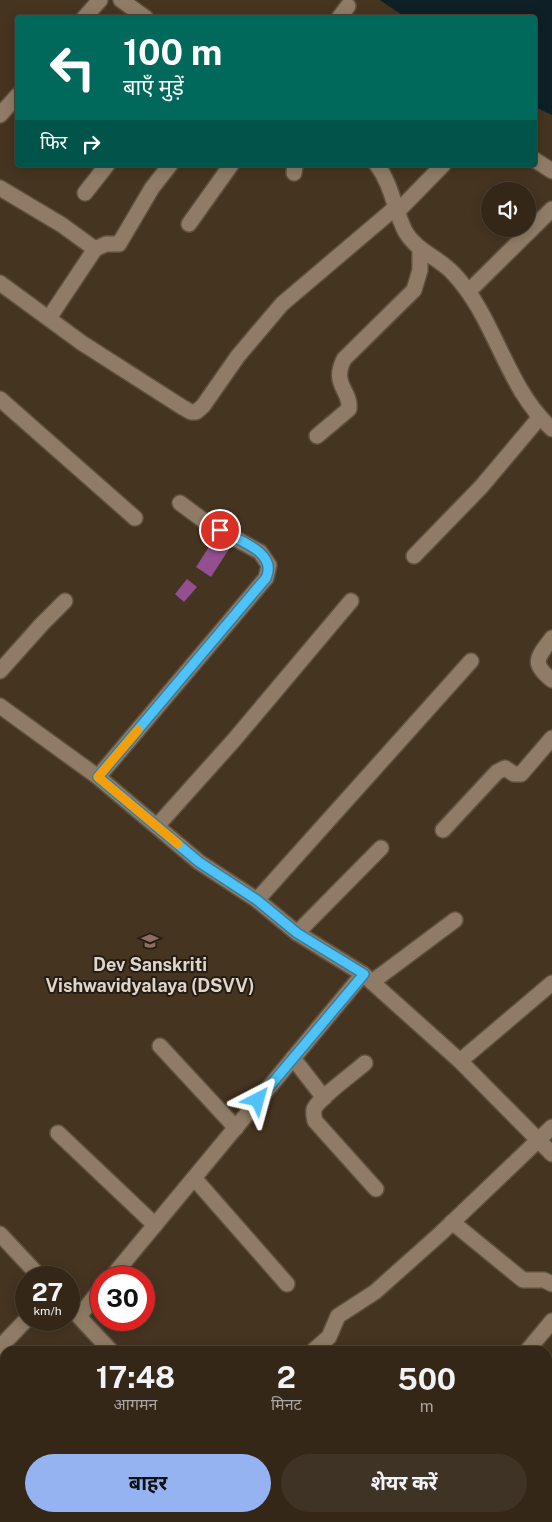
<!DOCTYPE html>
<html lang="hi">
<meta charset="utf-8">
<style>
:root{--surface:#342718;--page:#3f3325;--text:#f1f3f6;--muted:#a9a5a2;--line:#4e4437;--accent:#95b2f1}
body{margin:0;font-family:"Public Sans","Noto Sans Devanagari",sans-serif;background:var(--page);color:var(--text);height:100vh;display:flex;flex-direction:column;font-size:19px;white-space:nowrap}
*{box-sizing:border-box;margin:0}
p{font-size:16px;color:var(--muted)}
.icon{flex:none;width:28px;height:28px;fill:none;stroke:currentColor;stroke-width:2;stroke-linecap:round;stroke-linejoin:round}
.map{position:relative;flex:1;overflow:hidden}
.side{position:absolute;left:0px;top:1346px;width:552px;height:176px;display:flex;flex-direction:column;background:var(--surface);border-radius:15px 15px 0 0;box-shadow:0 2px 12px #0003,0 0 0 1px var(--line)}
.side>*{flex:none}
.guide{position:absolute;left:15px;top:15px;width:522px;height:152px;border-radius:5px;box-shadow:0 2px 12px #0003,0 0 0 1px var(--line);background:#00695c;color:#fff;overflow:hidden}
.buttons{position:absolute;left:481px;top:182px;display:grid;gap:10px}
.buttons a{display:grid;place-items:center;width:55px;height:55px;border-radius:50%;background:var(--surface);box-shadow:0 2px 12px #0003,0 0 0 1px var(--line);font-size:25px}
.speed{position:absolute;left:15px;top:1266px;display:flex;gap:10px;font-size:25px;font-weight:700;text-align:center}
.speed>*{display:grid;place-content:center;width:65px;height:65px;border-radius:50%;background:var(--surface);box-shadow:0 2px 12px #0003,0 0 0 1px var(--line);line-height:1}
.speed small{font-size:12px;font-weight:400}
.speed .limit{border:8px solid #d22;background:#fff;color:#111}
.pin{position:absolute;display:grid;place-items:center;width:42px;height:42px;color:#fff;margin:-21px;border:2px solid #fff;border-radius:50%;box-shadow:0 1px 5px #0007}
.me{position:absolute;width:55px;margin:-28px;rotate:39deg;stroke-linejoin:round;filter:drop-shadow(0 0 4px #0008)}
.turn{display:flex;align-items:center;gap:18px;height:105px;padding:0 25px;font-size:22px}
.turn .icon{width:65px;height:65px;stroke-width:2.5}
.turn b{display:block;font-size:35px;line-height:42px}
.then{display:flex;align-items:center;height:48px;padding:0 25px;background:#0003;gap:10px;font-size:19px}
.eta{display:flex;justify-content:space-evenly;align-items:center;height:85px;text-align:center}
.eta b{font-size:30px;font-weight:700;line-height:35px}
.cta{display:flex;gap:10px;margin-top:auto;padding:10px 25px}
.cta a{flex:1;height:58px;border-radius:30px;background:var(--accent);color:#111;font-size:20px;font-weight:700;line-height:58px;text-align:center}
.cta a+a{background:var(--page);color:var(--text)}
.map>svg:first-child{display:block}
</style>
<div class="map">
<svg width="552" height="1522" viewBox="0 0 552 1522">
<rect width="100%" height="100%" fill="#453420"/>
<polygon fill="#0f1f26" points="380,0 552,0 552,115 535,107 535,18 405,17"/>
<g fill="#954e90">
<polygon points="214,539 229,549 211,577 196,567"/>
<polygon points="187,579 197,587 184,602 175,594"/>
</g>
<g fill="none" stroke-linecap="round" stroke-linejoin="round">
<g stroke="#5e4f3e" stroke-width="18">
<g id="minor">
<polyline points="121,0 146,18"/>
<polyline points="84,18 100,0"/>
<polyline points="339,18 348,6"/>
<polyline points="0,115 18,95"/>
<polyline points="535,160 552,171"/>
<path d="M377,165C392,185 394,209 405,231C416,251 438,257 453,273C496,318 505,387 552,429"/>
<polyline points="294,173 295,165"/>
<polyline points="0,188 62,225 95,249 49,318"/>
<polyline points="85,193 107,165"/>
<polyline points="397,212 443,165"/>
<polyline points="189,224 231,165"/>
<polyline points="95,249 106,244 119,244 152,188 170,165"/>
<polyline points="0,283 82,343 182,407 191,412 196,412 203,406 238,356 282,304 395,208"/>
<polyline points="469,291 552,209"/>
<polyline points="0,399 135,518"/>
<path d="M317,436L349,409C351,390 331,385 344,359L414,290L420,270V248"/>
<polyline points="414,556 481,487 540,417"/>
<path d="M552,638C538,657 530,663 552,680"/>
<polyline points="0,671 42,624 65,601"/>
<polyline points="0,706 98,777 199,862 257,900 297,933 363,974 460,1061 552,1154"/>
<polyline points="98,777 266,578 269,565 260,552 207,523 180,503"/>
<polyline points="157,826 234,740 351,601"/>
<polyline points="443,830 497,772 505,768 514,774 521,774 552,738"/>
<polyline points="257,900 471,661"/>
<polyline points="297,933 381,848"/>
<polyline points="372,982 455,920"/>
<polyline points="160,1046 236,1128"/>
<polyline points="293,1058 324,1098"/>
<polyline points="460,1061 552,983"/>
<path d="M365,1063C354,1073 320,1097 314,1109C313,1113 314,1117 315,1121L376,1189"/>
<polyline points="58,1133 155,1225"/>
<polyline points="194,1178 287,1284"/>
<polyline points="452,1222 523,1280 544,1280 552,1284"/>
<polyline points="0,1234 41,1278"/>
<polyline points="111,1278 363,974"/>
<polyline points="69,1306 111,1351"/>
<polyline points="79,1316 101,1289"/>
<polyline points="0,1347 26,1320"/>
<polyline points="313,1351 329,1337 338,1316 375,1292 440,1234 552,1127"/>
<polyline points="527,1351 552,1321"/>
<polyline points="548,1480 552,1475"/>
<polyline points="254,1518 258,1522"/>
<polyline points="29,1522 33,1518"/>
<polyline points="168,1522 172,1518"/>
<polyline points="402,1522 406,1518"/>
<polyline points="510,1522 514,1518"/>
</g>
</g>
<use href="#minor" stroke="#907c66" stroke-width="15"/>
</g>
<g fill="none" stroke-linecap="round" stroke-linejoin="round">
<g stroke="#337fa1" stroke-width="12">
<path id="route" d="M220,530C239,541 278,552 266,578L98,777L199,862L257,900L297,933L364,974L258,1100"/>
</g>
<use href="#route" stroke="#4fc3f7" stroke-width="9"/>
<polyline stroke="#f59e0b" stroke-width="9" points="138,730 98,777 178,844"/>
</g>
<defs>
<g id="university-bare" transform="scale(1.35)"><path d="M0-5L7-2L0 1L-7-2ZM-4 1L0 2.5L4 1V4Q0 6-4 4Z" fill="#8d6e63" stroke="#251d14" stroke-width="2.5" paint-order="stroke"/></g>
</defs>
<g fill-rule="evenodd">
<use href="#university-bare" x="150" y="941"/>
</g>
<g text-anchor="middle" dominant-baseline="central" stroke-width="4" stroke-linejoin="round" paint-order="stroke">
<g font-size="18" font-weight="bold" fill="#e0d5ca" stroke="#251d14">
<text x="150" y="964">Dev Sanskriti<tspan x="150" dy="21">Vishwavidyalaya (DSVV)</tspan></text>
</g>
</g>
</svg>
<div class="buttons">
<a><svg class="icon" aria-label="sound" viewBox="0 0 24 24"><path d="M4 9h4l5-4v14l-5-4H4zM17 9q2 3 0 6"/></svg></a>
</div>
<div class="speed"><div>27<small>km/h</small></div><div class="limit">30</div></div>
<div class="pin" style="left:220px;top:530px;background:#d93025"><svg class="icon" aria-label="arrive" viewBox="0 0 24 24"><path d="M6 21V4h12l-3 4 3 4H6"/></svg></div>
<svg class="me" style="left:258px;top:1100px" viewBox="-20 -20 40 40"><path d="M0-17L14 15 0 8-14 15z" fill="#4fc3f7" stroke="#fff" stroke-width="4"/></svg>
<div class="guide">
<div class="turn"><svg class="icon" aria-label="left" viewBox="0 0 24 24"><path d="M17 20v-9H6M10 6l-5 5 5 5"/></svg><div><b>100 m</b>बाएँ मुड़ें</div></div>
<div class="then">फिर<svg class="icon" aria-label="right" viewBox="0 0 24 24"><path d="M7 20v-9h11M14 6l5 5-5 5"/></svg></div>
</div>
<section class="side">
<div class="eta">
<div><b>17:48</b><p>आगमन</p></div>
<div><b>2</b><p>मिनट</p></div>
<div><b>500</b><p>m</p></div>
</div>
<div class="cta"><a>बाहर</a><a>शेयर करें</a></div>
</section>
</div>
